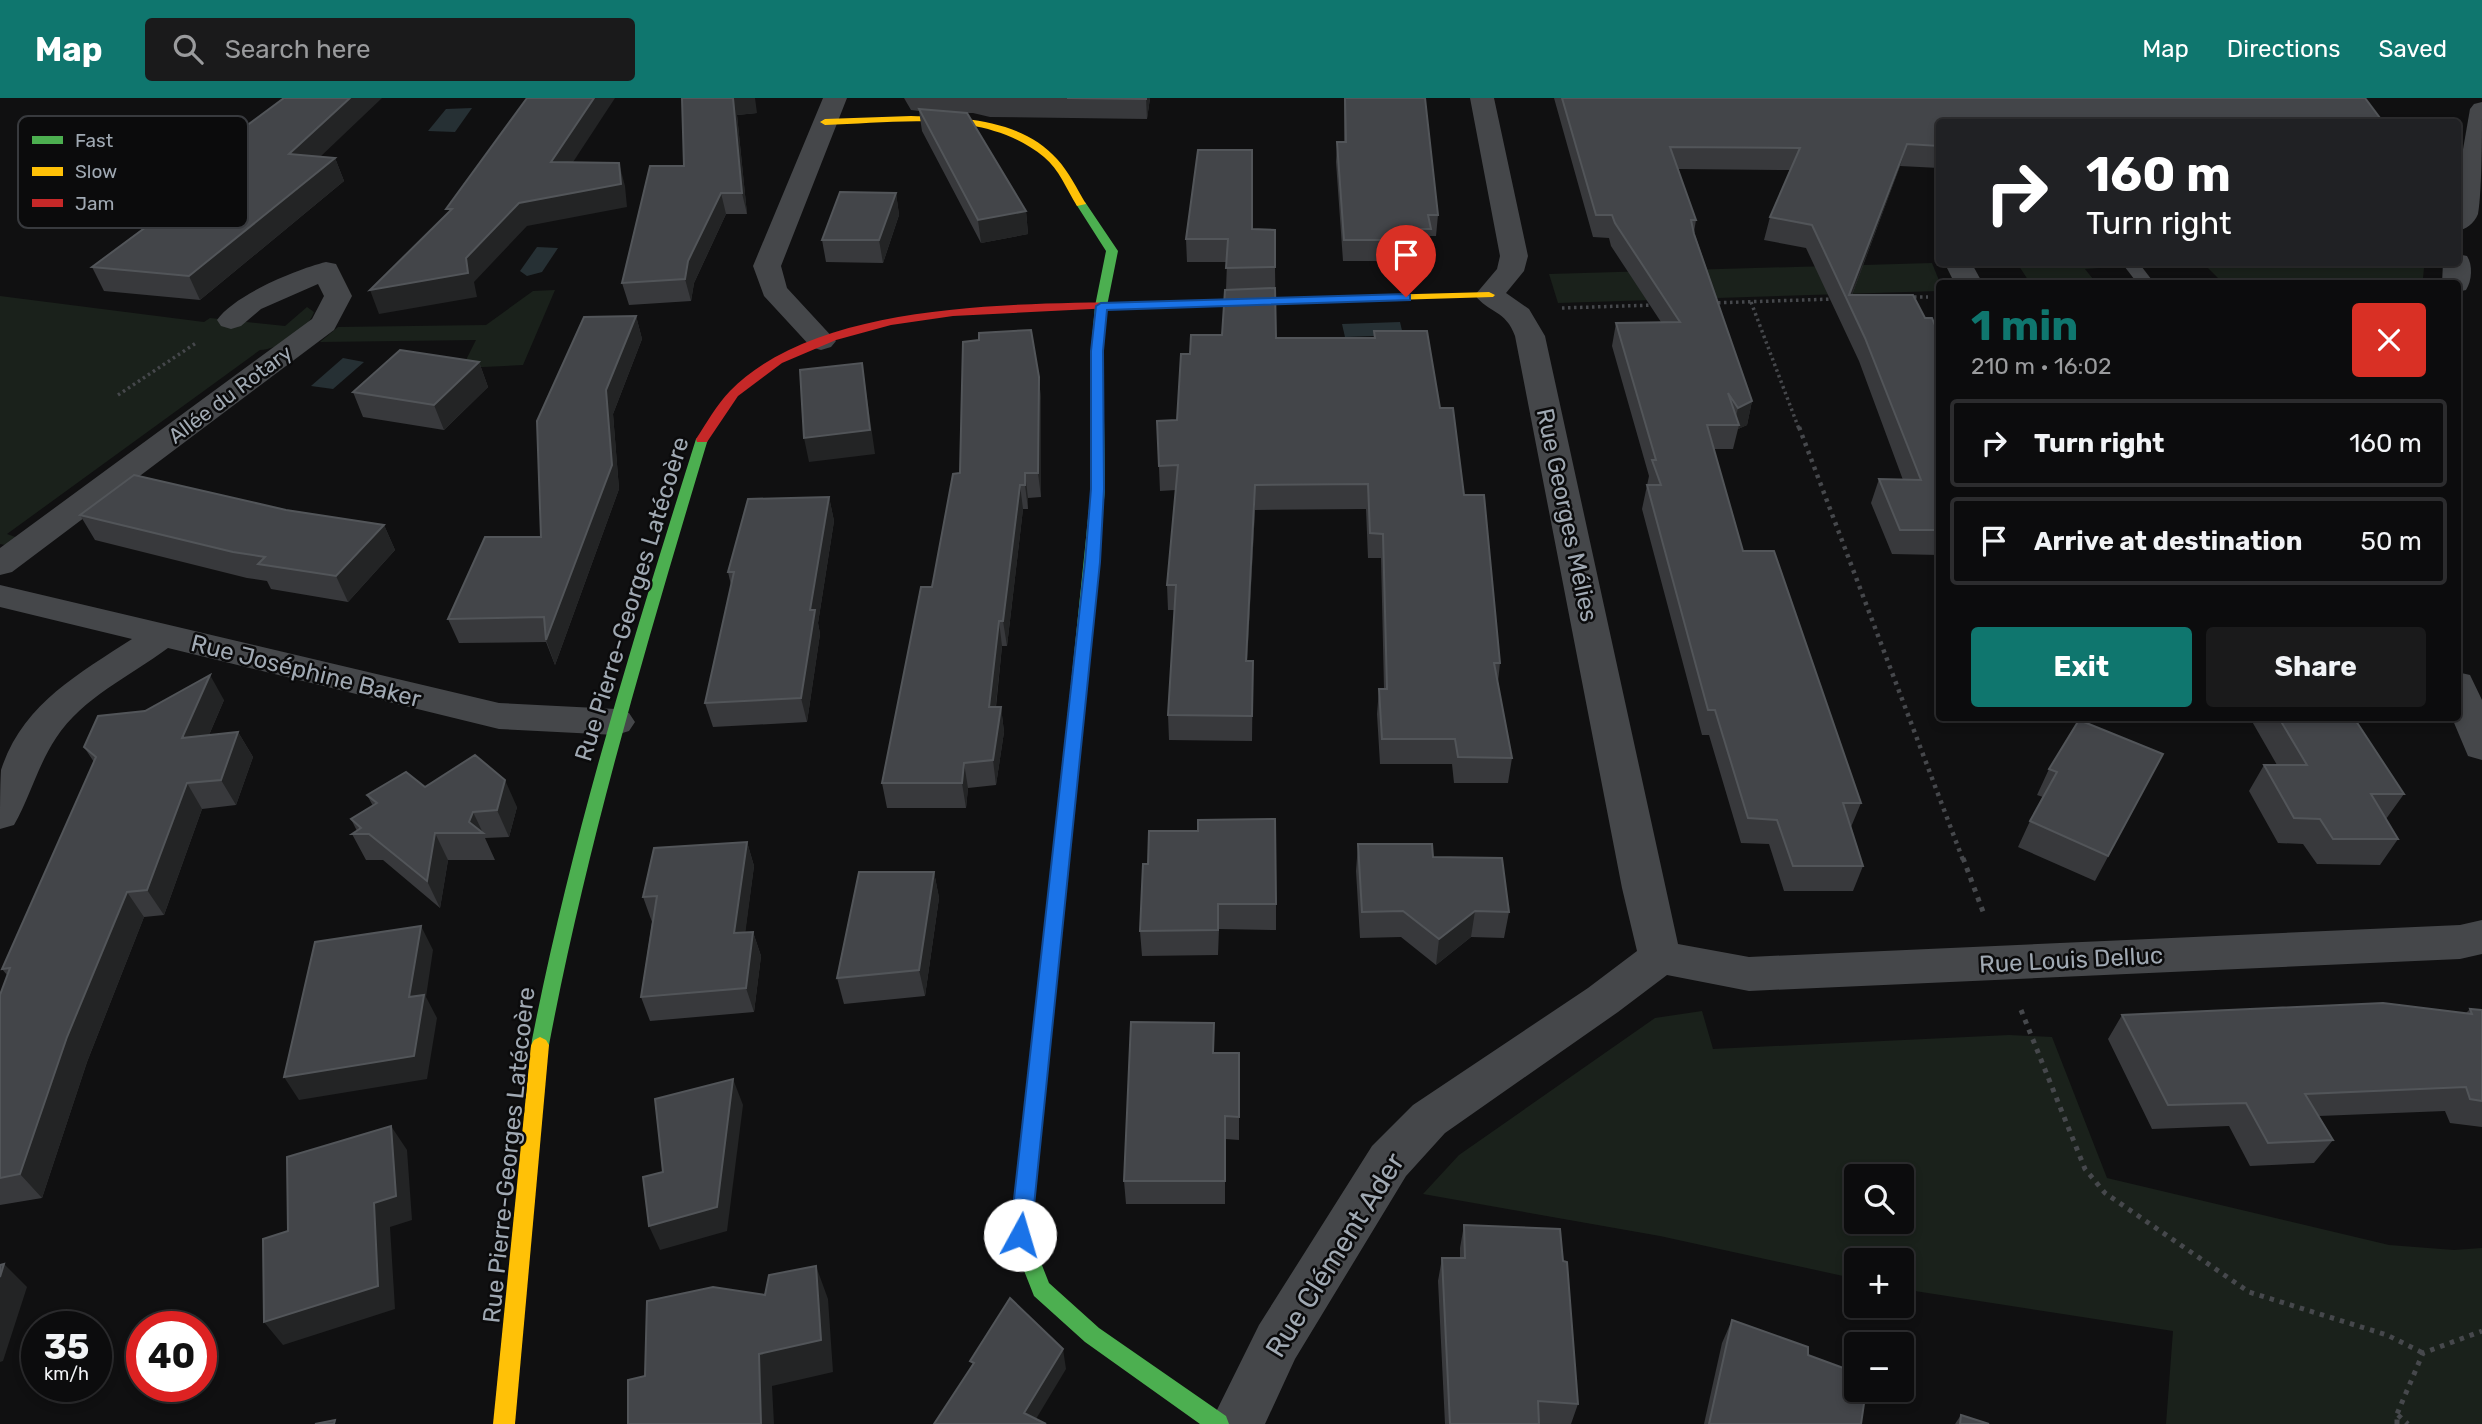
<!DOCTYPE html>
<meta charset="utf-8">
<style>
:root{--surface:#0c0c0d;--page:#1a1a1b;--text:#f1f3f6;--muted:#9a9b9d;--line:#2c2c2e;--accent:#0f766e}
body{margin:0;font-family:Rubik,sans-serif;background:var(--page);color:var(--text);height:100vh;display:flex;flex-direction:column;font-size:26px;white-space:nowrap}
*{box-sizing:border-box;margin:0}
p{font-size:23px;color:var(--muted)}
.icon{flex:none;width:38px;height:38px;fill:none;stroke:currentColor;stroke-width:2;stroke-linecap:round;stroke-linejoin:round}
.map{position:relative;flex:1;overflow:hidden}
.details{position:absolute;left:1936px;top:182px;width:525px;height:441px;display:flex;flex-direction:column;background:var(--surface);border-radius:7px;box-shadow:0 4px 10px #0003,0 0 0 2px var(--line)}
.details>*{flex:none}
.guide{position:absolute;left:1936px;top:21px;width:525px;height:147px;border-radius:7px;box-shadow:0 4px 10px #0003,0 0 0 2px var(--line);background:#202124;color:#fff;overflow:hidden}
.tools{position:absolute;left:1844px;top:1066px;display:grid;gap:14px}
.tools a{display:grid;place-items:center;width:70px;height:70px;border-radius:7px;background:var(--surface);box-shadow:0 4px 10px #0003,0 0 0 2px var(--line);font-size:35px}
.speed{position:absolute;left:21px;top:1213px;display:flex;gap:14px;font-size:35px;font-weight:700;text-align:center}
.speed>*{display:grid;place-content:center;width:91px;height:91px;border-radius:50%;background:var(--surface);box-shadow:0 4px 10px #0003,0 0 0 2px var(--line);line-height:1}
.speed small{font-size:18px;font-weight:400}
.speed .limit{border:10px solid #d22;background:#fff;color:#111}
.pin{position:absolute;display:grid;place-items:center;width:60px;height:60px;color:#fff;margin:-72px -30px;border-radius:50% 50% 50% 0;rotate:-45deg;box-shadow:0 0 7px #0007}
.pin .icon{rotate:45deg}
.me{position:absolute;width:77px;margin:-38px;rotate:6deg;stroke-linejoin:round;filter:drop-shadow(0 0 5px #0008)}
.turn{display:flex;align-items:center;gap:24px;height:147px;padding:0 35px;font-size:32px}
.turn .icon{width:91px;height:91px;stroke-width:2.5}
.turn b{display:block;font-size:49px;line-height:60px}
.round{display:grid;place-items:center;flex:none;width:74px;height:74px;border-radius:7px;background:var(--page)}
.overview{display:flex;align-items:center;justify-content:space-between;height:119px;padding:0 35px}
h1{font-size:42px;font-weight:700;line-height:52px;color:var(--accent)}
.primary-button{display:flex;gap:14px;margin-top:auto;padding:14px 35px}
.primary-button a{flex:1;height:80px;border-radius:7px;background:var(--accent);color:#fff;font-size:28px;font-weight:700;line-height:80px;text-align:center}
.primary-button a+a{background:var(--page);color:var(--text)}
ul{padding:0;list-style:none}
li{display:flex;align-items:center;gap:21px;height:88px;margin:0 14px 10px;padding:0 21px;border:4px solid var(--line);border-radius:7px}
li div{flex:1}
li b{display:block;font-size:26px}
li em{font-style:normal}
header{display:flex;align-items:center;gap:42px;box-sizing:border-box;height:98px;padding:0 35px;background:var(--accent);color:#fff}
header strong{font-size:33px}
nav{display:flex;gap:38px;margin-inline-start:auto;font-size:24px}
.search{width:490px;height:63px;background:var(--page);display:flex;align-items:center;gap:18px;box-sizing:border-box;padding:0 24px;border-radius:7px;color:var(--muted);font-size:26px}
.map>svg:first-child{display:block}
</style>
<header>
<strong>Map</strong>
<div class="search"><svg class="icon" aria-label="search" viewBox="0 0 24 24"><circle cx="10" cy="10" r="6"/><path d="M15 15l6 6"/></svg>Search here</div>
<nav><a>Map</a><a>Directions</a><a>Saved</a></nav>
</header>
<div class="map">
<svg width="2482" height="1326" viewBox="0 0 2482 1326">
<rect width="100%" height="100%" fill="#101011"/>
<g fill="#1a211b" fill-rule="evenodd">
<polygon points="2112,164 2116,169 2085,171 2097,186 2030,185 2017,165"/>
<polygon points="1932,165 1940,185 1939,193 1558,205 1549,176"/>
<polygon points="2203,165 2418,165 2424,170 2423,180 2222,184"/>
<polygon points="555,192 523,267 462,270 476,242 320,244 338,229 486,227 533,193"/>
<path d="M0,198L204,224L210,220L285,228L307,209L314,214C307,234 279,251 260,252L7,436L18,440L5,447L0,446Z"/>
<path d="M1702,913L1713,951L2009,937L2052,939L2107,1080L2389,1147L2454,1152L2482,1150V1326H2166L2173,1233L1902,1191V1162H1857V1181L1660,1138L1423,1096L1459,1057L1655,920ZM1902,1078V1124H1857V1078Z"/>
</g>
<g fill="#263034">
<polygon points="472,10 455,34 428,33 446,11"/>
<polygon points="537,149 558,150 542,174 527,178 520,173"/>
<polygon points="1400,224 1403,237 1345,239 1342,226"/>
<polygon points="343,260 364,264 333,291 311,288"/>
</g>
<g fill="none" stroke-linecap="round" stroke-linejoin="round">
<g stroke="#46484c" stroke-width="3.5" stroke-dasharray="2.5 3.5" stroke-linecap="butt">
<polyline points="2328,186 2411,183"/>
<polyline points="1908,199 1928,199"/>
<polyline points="1751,204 1799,331"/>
<polyline points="1712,205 1833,201"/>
<polyline points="1562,210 1655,207"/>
<polyline points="118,297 196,245"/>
</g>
<polyline stroke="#46484c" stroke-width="4.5" stroke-dasharray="3.5 5" stroke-linecap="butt" points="1799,329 1963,762"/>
<g stroke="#46484c" stroke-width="5" stroke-dasharray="4.5 6" stroke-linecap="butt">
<polyline points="1963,760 1985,819"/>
<polyline points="2021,912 2085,1071 2105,1095 2249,1194 2387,1237 2423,1255"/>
<polyline points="2398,1317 2408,1326"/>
<polyline points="2397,1326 2397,1316 2423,1255 2482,1233"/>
</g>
<polygon fill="#45474a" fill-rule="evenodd" points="2121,164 2138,164 2155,186 2138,186"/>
<g fill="#45474a" fill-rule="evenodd">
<polygon points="823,0 847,0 781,168 787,190 836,243 831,249 821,252 811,249 764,198 753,168"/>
<path d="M1470,0H1494L1528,158L1524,173L1506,195L1529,211L1545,238L1678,846L1749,859L2460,827L2482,822V856L2460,861L1749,893L1667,877L1618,914L1445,1035L1406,1078L1295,1261L1265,1326H1210L1259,1227L1372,1048L1413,1007L1588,890L1637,853L1622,790L1515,238C1506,212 1488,215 1475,197L1497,171L1500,158Z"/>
<path d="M2482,4C2482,32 2482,92 2478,116C2474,126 2466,131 2457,133V86L2470,11L2474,6Z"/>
<path d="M2457,156L2467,158C2473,167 2472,183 2466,192L2457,194V186H2442L2443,164H2457Z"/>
<path d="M326,164L336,166L352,198L334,232L12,474L0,477V450L312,221L324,198L318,186L261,211L241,228L231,231L221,228L217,222C234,197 297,171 326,164Z"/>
<polygon points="1944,164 1971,164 1983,186 1955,186"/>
<path d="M0,487L499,605L616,611L629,615L635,624L629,633L616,637L499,631L168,550C129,579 83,599 56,640C38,667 30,699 14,727L0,731C0,714 0,689 1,672C22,607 78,576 132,541L0,509Z"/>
<polygon points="2457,574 2470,577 2482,602 2482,662 2468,658 2452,620 2457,620"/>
</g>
<g fill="#4caf50" fill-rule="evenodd">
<polygon points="1081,103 1085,104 1118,153 1107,208 1103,253 1105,391 1086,596 1078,601 1070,596 1091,391 1091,253 1095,208 1106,153 1076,106"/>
<path d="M702,337L708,341C648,541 588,741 549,947L546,952L540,955L534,952L531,947C571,741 633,541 696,341Z"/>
<polygon points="1024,1095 1031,1098 1034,1104 1030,1137 1049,1185 1099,1230 1226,1318 1229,1326 1200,1326 1085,1244 1034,1198 1010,1137 1017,1098"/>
</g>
<g fill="#ffc107" fill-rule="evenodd">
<path d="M911,18C960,19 1022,21 1057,61C1069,74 1077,91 1086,106L1077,108C1067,92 1059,71 1044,59C984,10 897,25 825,27L820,24L825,21Z"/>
<polygon points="1489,194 1495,197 1493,199 1128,210 1122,207 1128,204"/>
<polygon points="1078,591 1086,596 1034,1104 1031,1110 1024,1113 1017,1110 1014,1104 1070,596"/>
<polygon points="540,939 546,942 549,947 515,1326 493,1326 531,947 534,942"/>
</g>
<path fill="#c62828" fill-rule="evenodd" d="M1128,204L1132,205V209L953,218L891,227L836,242L782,265L738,298L707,344H697L696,341C706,326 717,306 730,293C817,204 1011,206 1128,204Z"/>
</g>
<g fill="#38393c">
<polygon points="682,0 757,15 737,17 747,116 726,116 694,185 691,203 629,207 622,185 684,68"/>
<polygon points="904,0 1150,0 1147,21 990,19 973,15 965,15 1026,113 1028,136 981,145 922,33 919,13 911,12"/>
<polygon points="1344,0 1425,0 1438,117 1436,138 1430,138 1429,152 1409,152 1408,163 1343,163 1336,64 1337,44 1344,44"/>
<polygon points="1554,0 2365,0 1939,24 1939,70 1900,68 1852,197 1925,220 1939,237 1939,457 1892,456 1871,405 1879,381 1903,382 1859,263 1806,150 1764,142 1770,119 1790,72 1678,71 1696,122 1694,134 1752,303 1747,327 1738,331 1733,351 1714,351 1743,453 1861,705 1851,729 1863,768 1853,793 1784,793 1769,746 1741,745 1709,637 1702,637 1642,411 1649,378 1612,248 1616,225 1661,224 1611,148 1609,140 1593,139"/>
<polygon points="320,59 335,60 344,83 200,202 104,193 92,169 165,114 158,101 197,71 195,66"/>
<polygon points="896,95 899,117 883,165 826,164 822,142"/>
<polygon points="1252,131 1275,169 1276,240 1374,240 1374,233 1440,310 1464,397 1500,565 1498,584 1512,660 1508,685 1454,685 1452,666 1380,666 1377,616 1379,591 1384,591 1381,460 1368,460 1366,411 1255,412 1247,563 1253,563 1252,643 1169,642 1168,617 1175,512 1168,512 1167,487 1176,392 1160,393 1157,323 1177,322 1190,256 1222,237 1226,192 1227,164 1187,164 1186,141"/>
<polygon points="636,218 642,241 613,316 619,391 555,567 546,544 459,545 448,521 541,439"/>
<polygon points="979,242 1039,279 1041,303 1041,399 1028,400 1028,411 1023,411 1007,548 1002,548 996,609 1001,609 1004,634 996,687 968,690 966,710 887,710 882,685 960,375"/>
<polygon points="479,264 488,289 444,332 363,319 353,294"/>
<polygon points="829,399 834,423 818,525 820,536 807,624 713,629 705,605 731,487 728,474"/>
<polygon points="286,412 384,427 395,452 348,504 271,491 267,483 247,480 95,442 80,417"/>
<polygon points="224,602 209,637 238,634 253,659 236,707 202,711 164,817 144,819 87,964 42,1100 0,1107 0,897 7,877 2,871 94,664 84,649 145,613"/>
<polygon points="2250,620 2354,620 2404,696 2386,721 2398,741 2380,767 2317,766 2303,746 2278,745 2249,693 2264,667 2277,667"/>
<polygon points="2163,656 2095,783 2018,749 2030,723 2043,699 2037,697 2049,671"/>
<polygon points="425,689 517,709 509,739 485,740 495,762 448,762 440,810 383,762 366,762 352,736 357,733 351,721 373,708 367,697"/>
<polygon points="747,744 754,768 745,834 753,834 761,858 754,914 650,923 641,899 652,824 643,799"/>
<polygon points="1358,746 1433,759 1509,814 1504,840 1471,839 1436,867 1401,839 1360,840 1356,773"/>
<polygon points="1143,766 1276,806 1276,832 1219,831 1218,857 1142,858 1140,833"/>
<polygon points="934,774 939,800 925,898 844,906 837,880"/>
<polygon points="2470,911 2482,912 2482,1029 2450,1025 2445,1013 2319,1018 2333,1042 2314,1065 2250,1068 2229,1028 2152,1031 2108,941 2122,917 2466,915"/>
<polygon points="1214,955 1239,955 1239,1042 1225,1041 1225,1106 1126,1106 1124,1083"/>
<polygon points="1464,1127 1578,1306 1571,1326 1445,1326 1438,1183 1442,1160 1460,1160 1460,1150"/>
<polygon points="1732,1222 1808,1257 1861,1326 1704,1326 1722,1245"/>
<polygon points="1961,1317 1989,1326 1955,1326"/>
</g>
<g fill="#232425">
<polygon points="350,0 382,0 299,79 289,56"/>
<polygon points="594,0 615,0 558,87 551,64"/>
<polygon points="733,0 755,0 757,15 737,17 747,116 742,95"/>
<polygon points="1146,0 1150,0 1147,21"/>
<polygon points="1907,46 1900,68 1849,205 1848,203"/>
<polygon points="335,60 344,83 200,202 189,178"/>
<polygon points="619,65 625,88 627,109 527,128 474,184 477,199 379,216 370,192 466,160 519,105"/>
<polygon points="721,95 726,116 694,185 691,203 685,181 688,163"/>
<polygon points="896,95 899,117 883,165 879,142"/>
<polygon points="1026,113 1028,136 981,145 978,122"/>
<polygon points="636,218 642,241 613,316 619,391 555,567 546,542 606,292"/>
<polygon points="479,264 488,289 444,332 434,307"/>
<polygon points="862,265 875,356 809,364 804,340"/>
<polygon points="1039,279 1041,303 1041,399 1038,375"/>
<polygon points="1752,303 1747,327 1738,331 1739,327 1734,327 1738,310"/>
<polygon points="1025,375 1028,400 1028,411 1025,387"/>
<polygon points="1020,387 1023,411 1007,548 1003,523"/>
<polygon points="1255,387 1255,412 1246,588 1246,563"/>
<polygon points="829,399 834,423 818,525 820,536 807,624 801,600 810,512"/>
<polygon points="384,427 395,452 348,504 336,478"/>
<polygon points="999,523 1002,548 993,634 989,609"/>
<polygon points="210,577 224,602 197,665 182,640"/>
<polygon points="1001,609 1004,634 996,687 993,662"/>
<polygon points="238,634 253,659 236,707 221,682"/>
<polygon points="964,665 968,690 966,710 962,685"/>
<polygon points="505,682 517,709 509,739 497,712"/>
<polygon points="187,685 202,711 164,817 147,792"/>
<polygon points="473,714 483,735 469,724"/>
<polygon points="435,735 448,762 440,810 427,783"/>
<polygon points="747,744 754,768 742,860 734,835"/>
<polygon points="934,774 939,800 925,898 919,872"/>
<polygon points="127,794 144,819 87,964 42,1100 20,1076 67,939"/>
<polygon points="1475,813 1471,839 1436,867 1439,841"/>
<polygon points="421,828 433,852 426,899 437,920 427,981 299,1002 284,979 409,899"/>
<polygon points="753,834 761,858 754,914 746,890"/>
<polygon points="733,981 743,1007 727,1133 660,1152 649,1128"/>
<polygon points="391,1028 407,1052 412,1122 390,1129 395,1211 283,1247 264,1224 374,1105"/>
<polygon points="4,1166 27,1189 3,1263 0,1264 0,1179"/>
<polygon points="816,1168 828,1201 833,1274 772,1288 774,1326 761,1326 759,1256"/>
<polygon points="1063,1251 1066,1271 1033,1326 1024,1315"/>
</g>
<g fill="#434549" stroke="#525559" stroke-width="2">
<polygon points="284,0 350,0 289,56 335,60 189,178 92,169 181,103 158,101 202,67 195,66"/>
<polygon points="527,0 594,0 551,64 619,65 621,86 519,105 466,160 468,175 370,192 452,111 446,111"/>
<polygon points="682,0 733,0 742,95 721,95 688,163 685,181 622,185 650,68 684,68"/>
<polygon points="1067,0 1146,0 1146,1"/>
<polygon points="1345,0 1425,0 1438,117 1428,117 1431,131 1408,131 1410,142 1344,142 1337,44 1346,44"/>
<polygon points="1562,0 2365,0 2383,24 1939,24 1939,48 1907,46 1849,197 1913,197 1925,220 1932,220 1939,237 1939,432 1900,432 1879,381 1921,382 1865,240 1812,127 1770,119 1800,50 1670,49 1696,122 1691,122 1694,136 1752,303 1738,310 1728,295 1739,327 1707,327 1743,453 1774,453 1861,705 1843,705 1863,768 1793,768 1777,722 1748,720 1715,612 1708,612 1647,387 1661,387 1652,362 1656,362 1616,225 1680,224 1615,125 1612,117 1596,117"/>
<polygon points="919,11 967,15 1026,113 978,122"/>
<polygon points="1198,52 1252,52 1252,131 1275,132 1275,169 1226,170 1228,141 1186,141"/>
<polygon points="840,94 896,95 879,142 822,142"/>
<polygon points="2267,181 2313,182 2316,186 2177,186"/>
<polygon points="1275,190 1276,240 1375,240 1374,233 1427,233 1440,310 1453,310 1464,397 1484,397 1500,565 1494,565 1512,660 1458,659 1455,641 1382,641 1379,591 1387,591 1383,436 1370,435 1368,386 1255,387 1246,563 1253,563 1252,618 1168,617 1176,487 1167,487 1178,367 1159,368 1157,323 1177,322 1181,256 1190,256 1191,237 1222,237 1225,192"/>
<polygon points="636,218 606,292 612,367 546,542 544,519 448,521 485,439 541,439 537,323 584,219"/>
<polygon points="1031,232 1039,279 1038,375 1025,375 1025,387 1020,387 1003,523 999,523 989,609 1001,609 993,662 964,665 962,685 882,685 921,489 932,489 953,376 960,375 963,244 979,242 979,235"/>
<polygon points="400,252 479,264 434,307 353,294"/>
<polygon points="862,265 870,332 804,340 800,272"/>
<polygon points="134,377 286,412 384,427 336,478 258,466 265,459 233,454 80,417"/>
<polygon points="829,399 810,512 815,512 801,600 705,605 734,474 728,474 748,401"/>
<polygon points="210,577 182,640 238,634 221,682 187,685 147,792 127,794 67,939 20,1076 0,1080 0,897 10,870 2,871 96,659 84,649 98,618 145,613"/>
<polygon points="2279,620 2354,620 2404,696 2371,696 2398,741 2333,741 2320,721 2294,720 2264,667 2307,667"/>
<polygon points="2079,622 2163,656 2108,758 2030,723 2057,674 2049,671"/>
<polygon points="475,657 505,682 497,712 473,714 469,724 483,735 435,735 427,783 369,736 352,736 361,730 351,721 377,705 367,697 406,674 425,689"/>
<polygon points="1275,721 1276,806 1218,806 1218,832 1140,833 1143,766 1148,766 1149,733 1198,733 1198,722"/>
<polygon points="747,744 734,835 753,834 746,890 641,899 657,798 643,799 654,750"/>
<polygon points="1358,746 1432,746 1433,759 1502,760 1509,814 1475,813 1439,841 1403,813 1362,814"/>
<polygon points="859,774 934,774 919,872 837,880"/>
<polygon points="421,828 409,899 424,897 414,958 284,979 315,844"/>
<polygon points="2383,905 2472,916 2470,911 2482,912 2482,1003 2470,1001 2466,989 2305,996 2333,1042 2268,1045 2246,1005 2168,1007 2122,917"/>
<polygon points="1131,924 1214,925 1213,955 1239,955 1239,1019 1225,1018 1225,1083 1124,1083"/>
<polygon points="733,981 717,1109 649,1128 643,1079 663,1074 655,1001"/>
<polygon points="391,1028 396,1098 374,1105 378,1188 264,1224 263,1141 288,1133 287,1059"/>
<polygon points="1464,1127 1560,1131 1563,1163 1567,1164 1578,1306 1538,1303 1539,1326 1450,1326 1442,1160 1465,1160"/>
<polygon points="4,1166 0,1179 0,1167"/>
<polygon points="816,1168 821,1242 759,1256 761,1326 628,1326 628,1282 645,1278 647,1203 713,1189 765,1197 769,1177"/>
<polygon points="1010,1200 1063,1251 1024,1315 1046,1326 934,1326 974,1265 970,1263"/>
<polygon points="1732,1222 1808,1249 1808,1257 1857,1275 1857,1292 1866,1292 1861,1326 1709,1326"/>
<polygon points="1961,1317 1989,1326 1960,1326"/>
<polygon points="335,1322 334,1326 315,1326"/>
</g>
<polygon fill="#1a73e8" stroke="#114b97" stroke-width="2" points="1406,196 1410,197 1410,202 1107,212 1103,253 1104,391 1100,464 1031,1137 1028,1144 1020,1146 1013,1144 1010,1137 1085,464 1091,391 1091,253 1096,208 1101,205"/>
<g text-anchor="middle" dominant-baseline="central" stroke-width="5" stroke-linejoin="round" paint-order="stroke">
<g font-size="21" fill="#a0a9b3" stroke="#0b0b0c">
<text transform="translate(230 296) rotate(-37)">Allée du Rotary</text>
</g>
<g font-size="24" fill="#a0a9b3" stroke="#0b0b0c">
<text transform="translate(1567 417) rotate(78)">Rue Georges Mélies</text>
<text transform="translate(632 501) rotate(-73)">Rue Pierre-Georges Latécoère</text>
<text transform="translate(306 573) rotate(14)">Rue Joséphine Baker</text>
<text transform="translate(2071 862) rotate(-3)">Rue Louis Delluc</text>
<text transform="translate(509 1057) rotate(-84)">Rue Pierre-Georges Latécoère</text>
</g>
<g font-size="28" fill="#a0a9b3" stroke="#0b0b0c">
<text transform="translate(1335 1157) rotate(-58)">Rue Clément Ader</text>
</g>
</g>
<rect x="18" y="18" width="230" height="112" rx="10" fill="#0b0b0c" stroke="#383a3e" stroke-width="2"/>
<rect x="32" y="38" width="31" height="8" fill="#4caf50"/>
<rect x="32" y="69" width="31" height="9" fill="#ffc107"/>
<rect x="32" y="101" width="31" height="8" fill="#c62828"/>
<g font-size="19" fill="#a0a9b3">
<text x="75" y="49">Fast</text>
<text x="75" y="80">Slow</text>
<text x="75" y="112">Jam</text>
</g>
</svg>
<div class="tools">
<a><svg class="icon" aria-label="search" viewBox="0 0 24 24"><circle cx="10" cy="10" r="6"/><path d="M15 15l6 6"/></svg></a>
<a>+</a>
<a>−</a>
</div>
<div class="speed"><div>35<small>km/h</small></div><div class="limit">40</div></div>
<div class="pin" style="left:1406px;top:199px;background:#d93025"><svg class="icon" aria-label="arrive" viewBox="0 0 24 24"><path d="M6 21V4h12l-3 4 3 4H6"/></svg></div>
<svg class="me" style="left:1020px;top:1137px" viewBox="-20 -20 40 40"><circle r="19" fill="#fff"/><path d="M0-13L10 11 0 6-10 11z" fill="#1a73e8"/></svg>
<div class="guide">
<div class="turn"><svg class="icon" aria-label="right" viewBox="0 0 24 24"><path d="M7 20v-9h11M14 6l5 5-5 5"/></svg><div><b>160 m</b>Turn right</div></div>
</div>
<section class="details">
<div class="overview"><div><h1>1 min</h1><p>210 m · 16:02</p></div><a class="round" style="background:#d93025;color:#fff"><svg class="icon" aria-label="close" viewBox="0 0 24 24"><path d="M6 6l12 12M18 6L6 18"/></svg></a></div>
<ul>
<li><svg class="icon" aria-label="right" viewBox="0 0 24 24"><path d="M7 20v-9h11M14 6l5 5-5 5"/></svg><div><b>Turn right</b></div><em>160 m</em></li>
<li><svg class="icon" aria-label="arrive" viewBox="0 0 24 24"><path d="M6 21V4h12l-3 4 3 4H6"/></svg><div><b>Arrive at destination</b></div><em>50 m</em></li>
</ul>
<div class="primary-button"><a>Exit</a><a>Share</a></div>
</section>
</div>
